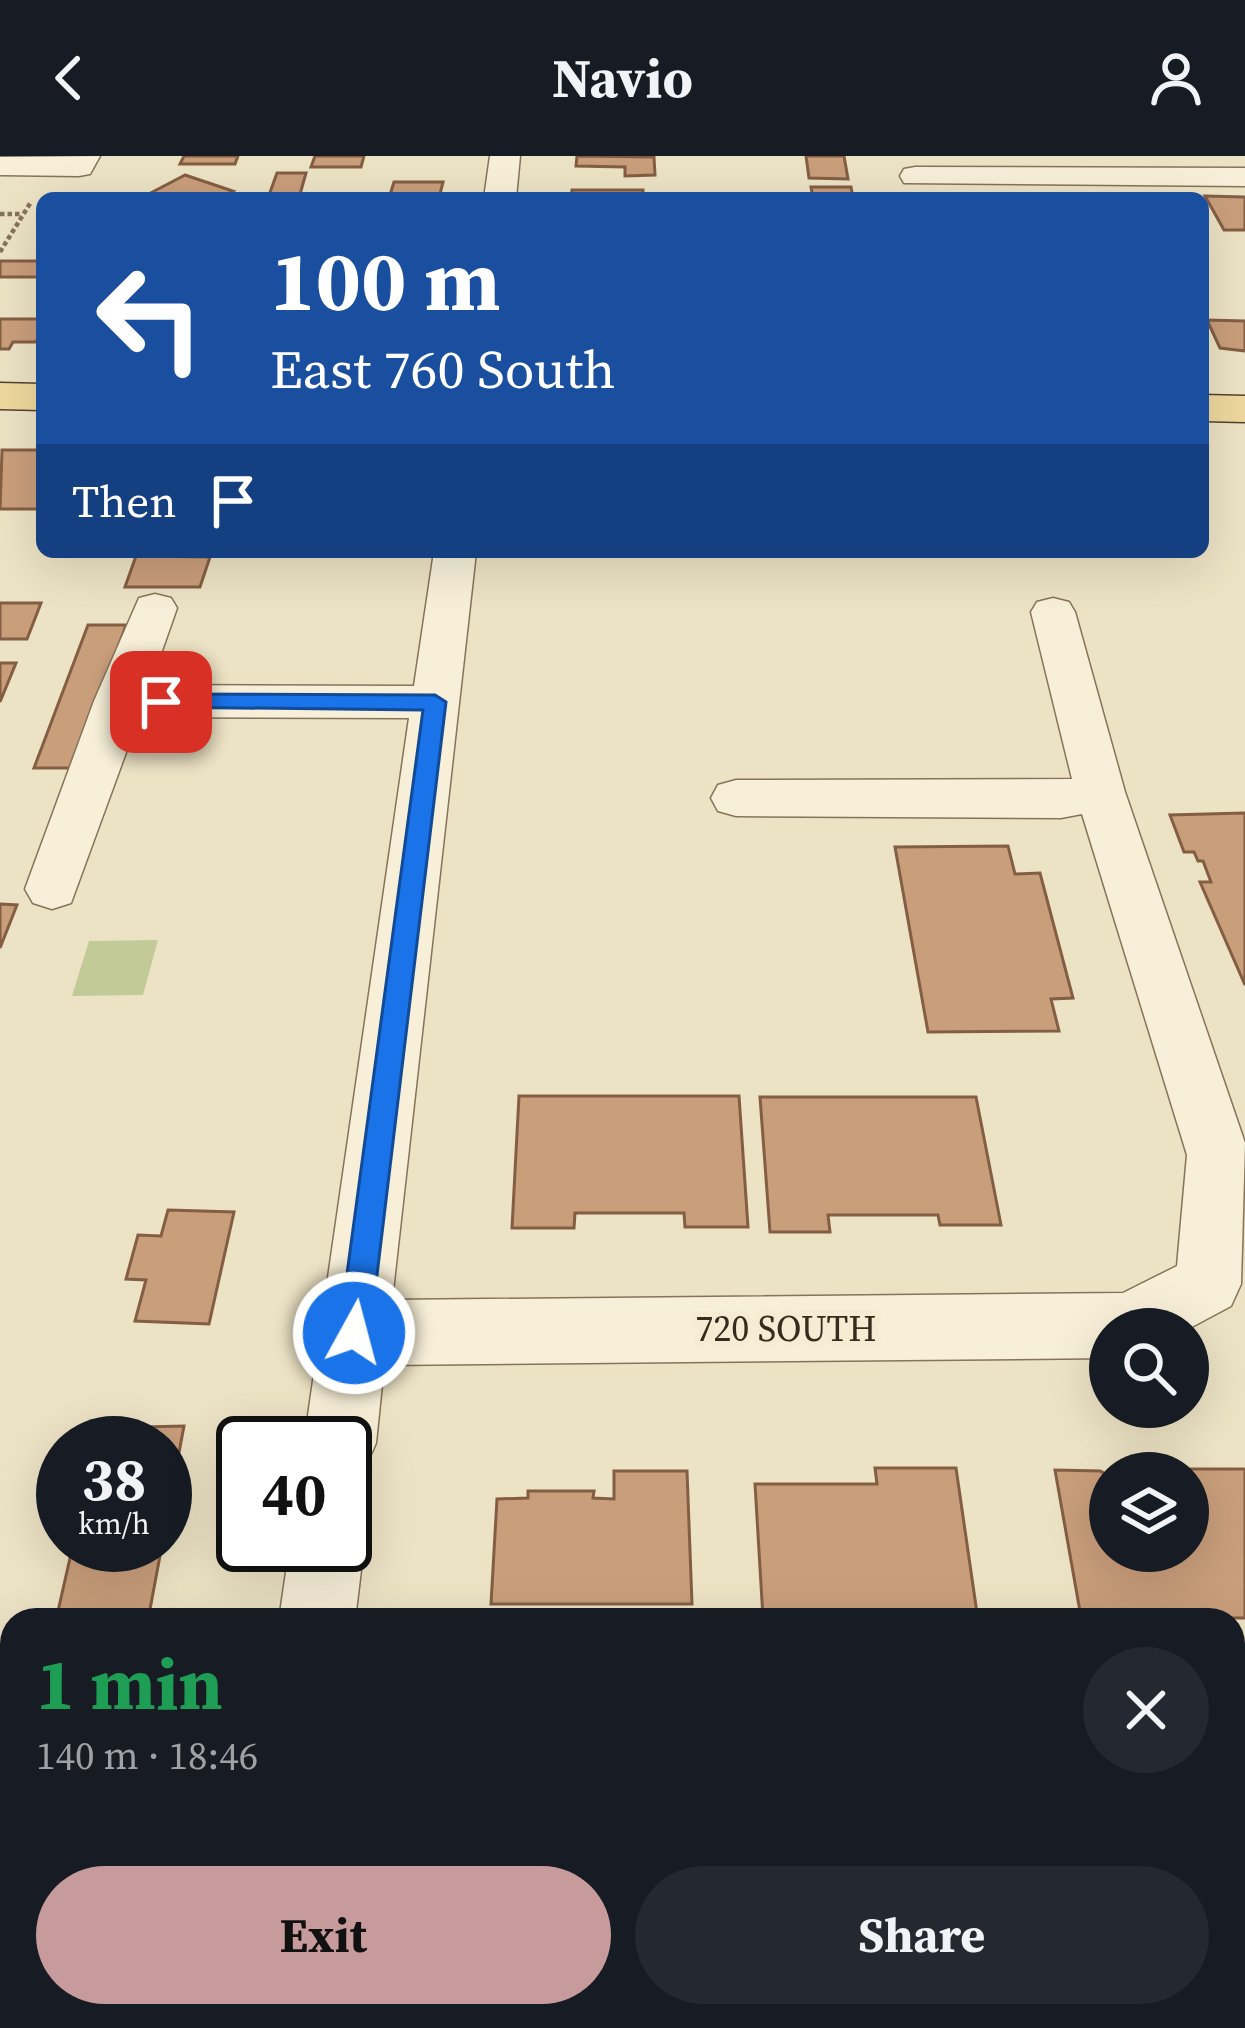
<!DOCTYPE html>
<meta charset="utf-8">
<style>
:root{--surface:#171b24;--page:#242831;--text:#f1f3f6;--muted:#9ea1a6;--accent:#c79b9c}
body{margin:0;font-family:"Source Serif 4",serif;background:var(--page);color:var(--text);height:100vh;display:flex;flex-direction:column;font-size:45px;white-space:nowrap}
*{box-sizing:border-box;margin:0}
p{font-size:39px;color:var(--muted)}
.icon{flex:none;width:66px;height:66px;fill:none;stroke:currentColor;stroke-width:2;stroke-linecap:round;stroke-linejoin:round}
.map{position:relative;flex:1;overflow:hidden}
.drawer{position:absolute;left:0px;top:1452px;width:1245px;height:420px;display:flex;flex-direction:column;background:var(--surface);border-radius:36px 36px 0 0;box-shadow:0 12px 48px #0002}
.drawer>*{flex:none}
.guide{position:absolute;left:36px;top:36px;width:1173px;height:366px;border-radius:18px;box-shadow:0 12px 48px #0002;background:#1a4fa0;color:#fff;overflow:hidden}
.tools{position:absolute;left:1089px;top:1152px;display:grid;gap:24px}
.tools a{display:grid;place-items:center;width:120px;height:120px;border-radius:50%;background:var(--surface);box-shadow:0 12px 48px #0002;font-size:60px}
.speed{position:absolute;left:36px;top:1260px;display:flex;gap:24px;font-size:60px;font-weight:700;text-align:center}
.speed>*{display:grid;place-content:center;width:156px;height:156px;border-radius:50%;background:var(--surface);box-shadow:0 12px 48px #0002;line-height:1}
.speed small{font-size:30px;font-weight:400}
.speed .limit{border:6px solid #111;border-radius:18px;background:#fff;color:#111}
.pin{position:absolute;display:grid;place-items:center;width:102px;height:102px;color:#fff;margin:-51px;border-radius:24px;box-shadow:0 6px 18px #0006}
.me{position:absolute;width:132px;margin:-66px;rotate:7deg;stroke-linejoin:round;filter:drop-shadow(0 0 9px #0008)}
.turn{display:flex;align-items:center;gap:42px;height:252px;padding:0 36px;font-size:54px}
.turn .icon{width:156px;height:156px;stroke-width:2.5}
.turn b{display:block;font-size:84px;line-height:102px}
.then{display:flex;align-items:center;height:114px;padding:0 36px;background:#0003;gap:24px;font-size:45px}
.round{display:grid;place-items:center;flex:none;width:126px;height:126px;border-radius:63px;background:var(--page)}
.overview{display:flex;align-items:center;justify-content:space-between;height:204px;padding:0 36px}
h1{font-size:72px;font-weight:700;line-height:90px;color:#1e9e55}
.button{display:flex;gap:24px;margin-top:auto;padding:24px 36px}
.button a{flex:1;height:138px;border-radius:72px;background:var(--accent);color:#111;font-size:48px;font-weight:700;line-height:138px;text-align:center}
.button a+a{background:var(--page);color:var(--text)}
header{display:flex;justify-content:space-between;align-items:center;height:156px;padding:0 36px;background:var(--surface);font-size:54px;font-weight:700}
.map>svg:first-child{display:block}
</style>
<header><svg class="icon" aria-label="back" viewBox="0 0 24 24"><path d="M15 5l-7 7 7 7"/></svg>Navio<svg class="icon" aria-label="person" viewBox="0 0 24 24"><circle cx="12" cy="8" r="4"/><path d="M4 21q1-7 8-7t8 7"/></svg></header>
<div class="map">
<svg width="1245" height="1872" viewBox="0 0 1245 1872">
<rect width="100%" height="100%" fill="#ece2c4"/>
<polygon fill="#c2ca98" points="158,784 143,839 72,840 89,785"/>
<g fill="#c99e7b" stroke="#845e42" stroke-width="3">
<polygon points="184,0 238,0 235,8 180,8"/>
<polygon points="315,0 364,0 361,11 311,11"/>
<polygon points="577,0 654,1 655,19 625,20 625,11 576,10"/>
<polygon points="806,0 844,0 848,23 809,22"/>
<polygon points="277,17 306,17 299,42 268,42"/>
<polygon points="185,19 233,35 220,42 141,42"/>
<polygon points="394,26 443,26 439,42 389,42"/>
<polygon points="811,31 851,31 853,42 813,42"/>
<polygon points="572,34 643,34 643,42 571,42"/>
<polygon points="1205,40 1245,41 1245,74 1224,74"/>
<rect x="0" y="105" width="42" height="16"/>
<polygon points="0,163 42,163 42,181 35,186 13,186 9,193 0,193"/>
<polygon points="1207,164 1245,165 1245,195 1220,192"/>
<polygon points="2,294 42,294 42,353 0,353"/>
<polygon points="136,400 210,401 200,431 125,431"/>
<polygon points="0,447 41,447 27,483 0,483"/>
<polygon points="88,469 126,469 75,612 34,612"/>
<polygon points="0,507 16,507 0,546"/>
<polygon points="1245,657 1245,829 1200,726 1211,726 1203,705 1198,705 1194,696 1184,696 1170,659"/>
<polygon points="1008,690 1015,718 1040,717 1073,842 1051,843 1059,875 928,876 895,691"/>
<polygon points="0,748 17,749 0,792"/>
<polygon points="519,940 739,940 748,1071 685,1071 684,1057 575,1057 574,1072 512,1072"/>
<polygon points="760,941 976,941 1001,1069 940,1069 938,1059 828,1059 830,1076 770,1076"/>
<polygon points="168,1054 234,1056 209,1168 135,1165 146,1124 126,1123 138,1079 161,1080"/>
<polygon points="184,1270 165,1371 165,1287 96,1287 99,1272"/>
<polygon points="875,1312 956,1312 978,1464 763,1462 755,1328 877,1328"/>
<polygon points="1181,1313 1245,1313 1245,1462 1081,1461 1055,1314 1100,1315 1110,1320 1110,1395 1188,1395 1188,1317"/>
<polygon points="614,1315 687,1315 692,1448 491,1448 497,1343 528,1342 528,1335 594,1335 593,1342 614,1343"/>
<polygon points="73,1389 162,1389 148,1464 56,1464"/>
<polygon points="475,1860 637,1860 637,1872 474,1872"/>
</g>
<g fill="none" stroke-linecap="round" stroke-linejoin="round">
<g stroke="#86735b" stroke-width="3">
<g id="minor">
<polygon points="100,0 90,18 79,20 0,19 0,1"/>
<polygon points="490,0 520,0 516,42 484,42"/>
<polygon points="915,11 1245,12 1245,30 904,27 900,20 904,13"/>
<polygon points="434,396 476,396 392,1144 1123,1137 1177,1110 1187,999 1082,658 1061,662 736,660 718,655 711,642 718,629 736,624 1072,623 1031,456 1037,446 1053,442 1069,446 1075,456 1125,636 1245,987 1241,1128 1231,1150 1188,1173 1110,1173 1110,1202 384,1209 376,1287 365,1312 345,1320 345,1287 304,1287 409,562 139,561 71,747 52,753 33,747 25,733 94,545 139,442 155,438 171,442 177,452 150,529 414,530"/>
<polygon points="345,1359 353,1363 364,1389 355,1464 279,1464 290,1389 345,1389"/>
<rect x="0" y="1634" width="12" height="84"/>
<polygon points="222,1860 312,1860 310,1872 220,1872"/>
</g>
</g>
<g stroke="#54422f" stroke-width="3">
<g id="major">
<polygon points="0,227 42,228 42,254 0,253"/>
<polygon points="1203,239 1245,240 1245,266 1203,265"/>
</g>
</g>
<g stroke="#86735b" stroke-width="4.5" stroke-dasharray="4.5 3" stroke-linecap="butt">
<polyline points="0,58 22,58"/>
<polyline points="0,96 31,46"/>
</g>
<use href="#minor" fill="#f7efd7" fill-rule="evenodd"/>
<use href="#major" fill="#eed89d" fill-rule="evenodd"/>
</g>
<polygon fill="#1a73e8" stroke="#114b97" stroke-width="3" points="161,538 435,539 446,546 370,1177 365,1187 354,1192 343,1187 339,1177 423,554 153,551 153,540"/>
<g text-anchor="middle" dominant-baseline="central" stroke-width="12" stroke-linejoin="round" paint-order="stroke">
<g font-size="36" fill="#372b1e" stroke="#f4ecd3">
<text x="786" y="1172">720 SOUTH</text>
</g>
</g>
</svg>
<div class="tools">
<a><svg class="icon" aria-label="search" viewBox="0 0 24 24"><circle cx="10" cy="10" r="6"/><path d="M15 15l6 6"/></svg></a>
<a><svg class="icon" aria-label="layers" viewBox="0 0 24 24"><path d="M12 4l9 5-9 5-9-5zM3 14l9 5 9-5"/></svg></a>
</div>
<div class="speed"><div>38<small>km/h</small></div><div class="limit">40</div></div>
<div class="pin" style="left:161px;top:546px;background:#d93025"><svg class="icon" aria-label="arrive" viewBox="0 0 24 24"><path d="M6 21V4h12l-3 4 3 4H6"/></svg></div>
<svg class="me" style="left:354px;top:1177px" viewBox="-20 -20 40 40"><circle r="17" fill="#1a73e8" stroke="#fff" stroke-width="3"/><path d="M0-11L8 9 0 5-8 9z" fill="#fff"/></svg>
<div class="guide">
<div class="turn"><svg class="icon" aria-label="left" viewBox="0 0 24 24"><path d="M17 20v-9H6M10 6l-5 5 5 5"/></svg><div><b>100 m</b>East 760 South</div></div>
<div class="then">Then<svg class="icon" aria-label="arrive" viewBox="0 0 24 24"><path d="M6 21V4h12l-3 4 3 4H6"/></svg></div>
</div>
<section class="drawer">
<div class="overview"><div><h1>1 min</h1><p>140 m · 18:46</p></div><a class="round"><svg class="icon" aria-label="close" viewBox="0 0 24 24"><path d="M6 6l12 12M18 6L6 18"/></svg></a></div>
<div class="button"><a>Exit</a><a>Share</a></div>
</section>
</div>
